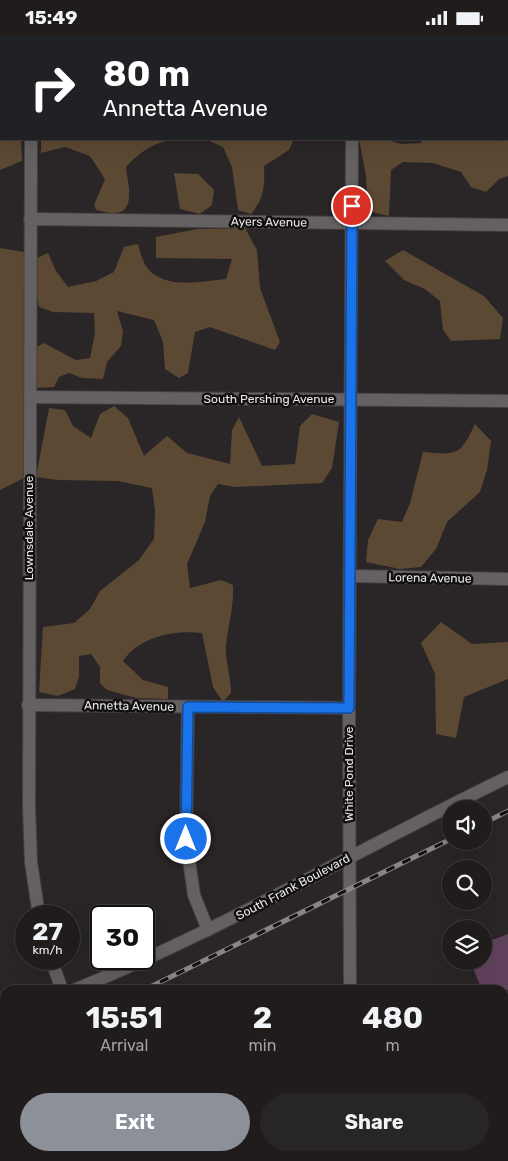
<!DOCTYPE html>
<style>
:root{--surface:#201c1c;--page:#282525;--text:#f1f3f6;--muted:#a2a1a3;--line:#3d3a3b;--accent:#8c9099}
body{margin:0;font-family:Rubik,sans-serif;background:var(--page);color:var(--text);height:100vh;display:flex;flex-direction:column;font-size:19px;white-space:nowrap}
*{box-sizing:border-box;margin:0}
p{font-size:16px;color:var(--muted)}
.icon{flex:none;width:28px;height:28px;fill:none;stroke:currentColor;stroke-width:2;stroke-linecap:round;stroke-linejoin:round}
.map{position:relative;flex:1;overflow:hidden}
.panel{position:absolute;left:0px;top:950px;width:509px;height:176px;display:flex;flex-direction:column;background:var(--surface);border-radius:15px 15px 0 0;box-shadow:0 5px 20px #0002,0 0 0 1px var(--line)}
.panel>*{flex:none}
.hud{position:absolute;left:0px;top:0px;width:509px;height:105px;box-shadow:0 5px 20px #0002,0 0 0 1px var(--line);background:#202124;color:#fff;overflow:hidden}
.fabs{position:absolute;left:442px;top:765px;display:grid;gap:10px}
.fabs a{display:grid;place-items:center;width:50px;height:50px;border-radius:50%;background:var(--surface);box-shadow:0 5px 20px #0002,0 0 0 1px var(--line);font-size:25px}
.speed{position:absolute;left:15px;top:870px;display:flex;gap:10px;font-size:25px;font-weight:700;text-align:center}
.speed>*{display:grid;place-content:center;width:65px;height:65px;border-radius:50%;background:var(--surface);box-shadow:0 5px 20px #0002,0 0 0 1px var(--line);line-height:1}
.speed small{font-size:12px;font-weight:400}
.speed .limit{border:2px solid #111;border-radius:8px;background:#fff;color:#111}
.pin{position:absolute;display:grid;place-items:center;width:42px;height:42px;color:#fff;margin:-21px;border:2px solid #fff;border-radius:50%;box-shadow:0 1px 5px #0007}
.me{position:absolute;width:55px;margin:-28px;rotate:0deg;stroke-linejoin:round;filter:drop-shadow(0 0 4px #0008)}
.turn{display:flex;align-items:center;gap:18px;height:105px;padding:0 20px;font-size:22px}
.turn .icon{width:65px;height:65px;stroke-width:2.5}
.turn b{display:block;font-size:35px;line-height:42px}
.eta{display:flex;justify-content:space-evenly;align-items:center;height:85px;text-align:center}
.eta b{font-size:30px;font-weight:700;line-height:35px}
.action{display:flex;gap:10px;margin-top:auto;padding:10px 20px}
.action a{flex:1;height:58px;border-radius:30px;background:var(--accent);color:#fff;font-size:20px;font-weight:700;line-height:58px;text-align:center}
.action a+a{background:var(--page);color:var(--text)}
.status{display:flex;justify-content:space-between;align-items:center;height:35px;padding:0 25px;background:var(--surface);direction:ltr}
.status svg{height:14px;fill:currentColor}
.map>svg:first-child{display:block}
</style>
<div class="status"><b>15:49</b><svg viewBox="0 0 49 12"><path d="M0 12V9h3v3zM5 12V6h3v6zM10 12V3h3v9zM15 12V0h3v12zM26 1h20v11H26zM47 4h2v5h-2z"/></svg></div>
<div class="map">
<svg width="508" height="1126" viewBox="0 0 508 1126">
<rect width="100%" height="100%" fill="#2a2526"/>
<g fill="#5c4934">
<polygon points="0,0 23,0 1,1 1,104 21,104 22,126 0,135"/>
<polygon points="386,0 467,0 379,1"/>
<polygon points="508,65 508,141 499,144 486,157 471,152 461,137 433,128 403,127 391,135 389,181 368,176 366,141 359,104 385,104 401,109 421,108 422,104 508,104"/>
<path d="M41,104H178C156,106 140,116 126,132C127,145 137,176 116,178C110,179 102,176 96,175L94,170L105,144L90,121L65,112L41,118Z"/>
<path d="M205,104H294L289,115L264,131C265,151 264,164 251,179L238,175L232,132L223,112Z"/>
<polygon points="174,138 198,139 214,155 212,170 200,179 180,174"/>
<path d="M245,193L257,215L260,253L280,307L275,315L210,292L195,297L188,338L179,343L165,334L163,307L154,285L117,276L123,296L121,311L107,327L103,344L82,343L69,338L59,342L54,352L35,353V313L44,308L76,325L90,323L95,298L94,278L53,277L39,272L34,241L35,224L48,218L56,236L68,252L96,246L114,237L124,212L138,209C140,216 142,225 146,231C163,256 201,246 226,244L232,224L156,223V202L197,194Z"/>
<polygon points="0,213 24,217 24,443 0,455"/>
<polygon points="403,215 484,261 503,283 500,304 451,306 443,295 440,266 425,254 404,245 385,226"/>
<path d="M114,371L128,383L144,421L167,401L187,418L230,429L232,395L239,382L262,431L295,429L300,391L312,379L339,387L332,433L322,448L235,452L218,449L210,461L205,487L187,529L190,553L221,545L233,550C234,573 228,589 226,611C225,625 231,643 231,658L223,667L213,652L202,598C175,595 140,601 123,626L143,645L168,652V664L136,663L107,655L100,648V632L91,619L79,621V641L75,654L58,661L39,657L43,592L74,588L90,574L100,556L139,525L154,504L155,475L152,453L118,446L58,445L36,442L49,373L65,375L73,391L91,403L100,379Z"/>
<path d="M475,389L491,406L487,435L480,457L447,487L436,514L421,532L400,534L366,527L368,505L378,484L402,487L410,468L423,417C457,420 460,421 475,389Z"/>
<polygon points="441,587 472,609 508,607 508,644 464,662 456,703 436,699 435,639 421,608"/>
</g>
<polygon fill="#61425d" points="508,899 508,955 482,955 470,926 484,926 484,908"/>
<g fill="none" stroke-linecap="round" stroke-linejoin="round">
<g stroke="#464243" stroke-width="14">
<g id="minor">
<polyline points="32,1 32,0"/>
<polyline points="353,1 353,0"/>
<polyline points="31,104 29,772 31,827 39,881"/>
<polyline points="30,184 508,190"/>
<polyline points="30,362 508,366"/>
<polyline points="351,541 508,544"/>
<polyline points="28,670 349,673"/>
<polyline points="188,672 186,804 194,860 208,895"/>
<polyline points="51,924 62,955"/>
<path d="M74,955C224,894 363,812 508,742"/>
<polyline points="350,955 349,673 352,104"/>
<polyline points="0,991 5,988"/>
<polyline points="352,1121 352,1126"/>
</g>
</g>
<use href="#minor" stroke="#656061" stroke-width="12"/>
<g stroke="#898585" stroke-width="5">
<g id="rail">
<polyline points="484,788 508,776"/>
<polyline points="144,955 451,804"/>
<polyline points="0,1026 5,1024"/>
</g>
</g>
<use href="#rail" stroke="#110f0f" stroke-width="3" stroke-dasharray="9" stroke-linecap="butt"/>
</g>
<g fill="none" stroke-linecap="round" stroke-linejoin="round">
<g stroke="#114b97" stroke-width="12">
<polyline id="route" points="186,804 188,672 349,673 352,171"/>
</g>
<use href="#route" stroke="#1a73e8" stroke-width="9"/>
</g>
<g text-anchor="middle" dominant-baseline="central" stroke-width="5" stroke-linejoin="round" paint-order="stroke">
<g font-size="12" fill="#ebe8e8" stroke="#110f0f">
<text transform="translate(269 187) rotate(1)">Ayers Avenue</text>
<text x="269" y="364">South Pershing Avenue</text>
<text transform="translate(29 493) rotate(-90)">Lownsdale Avenue</text>
<text transform="translate(430 543) rotate(1)">Lorena Avenue</text>
<text transform="translate(129 671) rotate(1)">Annetta Avenue</text>
<text transform="translate(349 739) rotate(-90)">White Pond Drive</text>
<text transform="translate(293 852) rotate(-28)">South Frank Boulevard</text>
</g>
</g>
</svg>
<div class="fabs">
<a><svg class="icon" aria-label="sound" viewBox="0 0 24 24"><path d="M4 9h4l5-4v14l-5-4H4zM17 9q2 3 0 6"/></svg></a>
<a><svg class="icon" aria-label="search" viewBox="0 0 24 24"><circle cx="10" cy="10" r="6"/><path d="M15 15l6 6"/></svg></a>
<a><svg class="icon" aria-label="layers" viewBox="0 0 24 24"><path d="M12 4l9 5-9 5-9-5zM3 14l9 5 9-5"/></svg></a>
</div>
<div class="speed"><div>27<small>km/h</small></div><div class="limit">30</div></div>
<div class="pin" style="left:352px;top:171px;background:#d93025"><svg class="icon" aria-label="arrive" viewBox="0 0 24 24"><path d="M6 21V4h12l-3 4 3 4H6"/></svg></div>
<svg class="me" style="left:186px;top:804px" viewBox="-20 -20 40 40"><circle r="17" fill="#1a73e8" stroke="#fff" stroke-width="3"/><path d="M0-11L8 9 0 5-8 9z" fill="#fff"/></svg>
<div class="hud">
<div class="turn"><svg class="icon" aria-label="right" viewBox="0 0 24 24"><path d="M7 20v-9h11M14 6l5 5-5 5"/></svg><div><b>80 m</b>Annetta Avenue</div></div>
</div>
<section class="panel">
<div class="eta">
<div><b>15:51</b><p>Arrival</p></div>
<div><b>2</b><p>min</p></div>
<div><b>480</b><p>m</p></div>
</div>
<div class="action"><a>Exit</a><a>Share</a></div>
</section>
</div>
